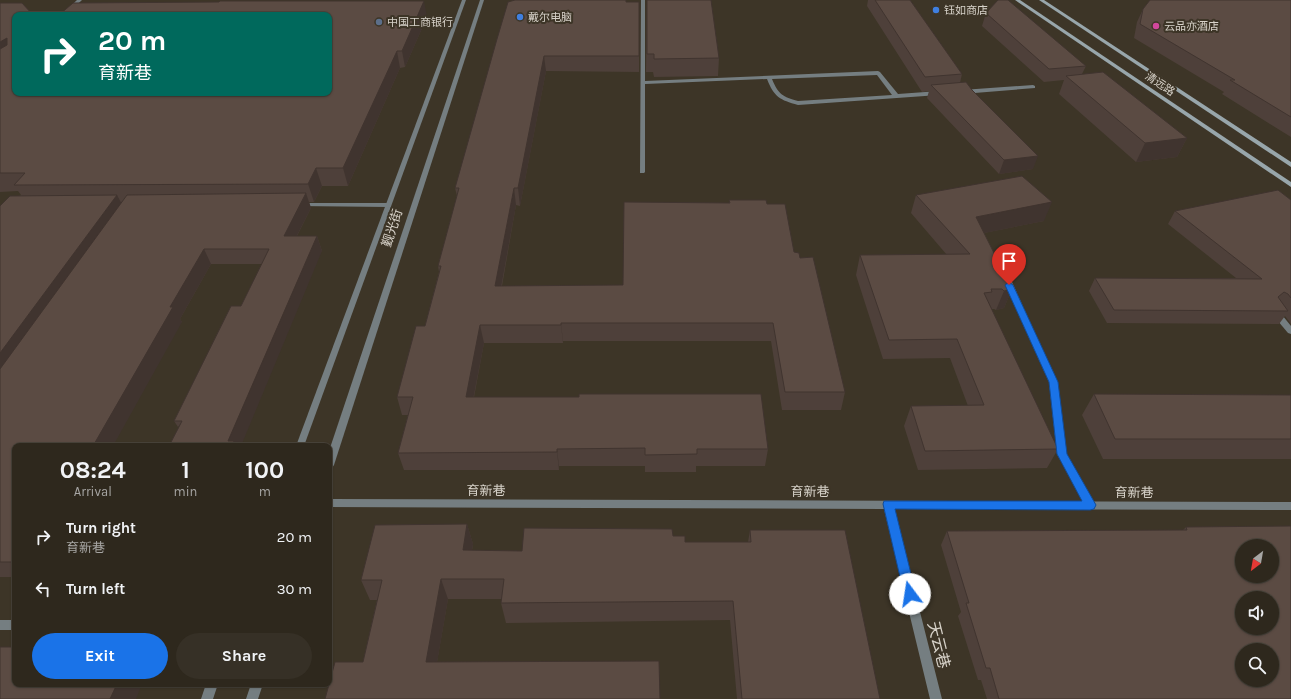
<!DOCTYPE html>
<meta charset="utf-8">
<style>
:root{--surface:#2e281d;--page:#363026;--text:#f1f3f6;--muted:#a7a6a4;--line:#49443b;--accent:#1a73e8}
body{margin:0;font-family:Karla,"Noto Sans SC",sans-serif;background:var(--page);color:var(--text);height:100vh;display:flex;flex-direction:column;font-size:15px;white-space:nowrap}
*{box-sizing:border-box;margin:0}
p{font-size:13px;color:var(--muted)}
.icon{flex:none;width:22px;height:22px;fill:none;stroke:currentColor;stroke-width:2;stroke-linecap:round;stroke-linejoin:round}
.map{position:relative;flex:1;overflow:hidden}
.details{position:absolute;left:12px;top:443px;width:320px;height:244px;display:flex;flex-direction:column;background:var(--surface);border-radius:8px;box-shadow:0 1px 3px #0004,0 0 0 1px var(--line)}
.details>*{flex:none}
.guide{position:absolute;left:12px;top:12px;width:320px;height:84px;border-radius:8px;box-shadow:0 1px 3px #0004,0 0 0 1px var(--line);background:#00695c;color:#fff;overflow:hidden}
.needle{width:26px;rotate:211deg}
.fabs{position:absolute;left:1235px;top:539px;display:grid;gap:8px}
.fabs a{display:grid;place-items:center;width:44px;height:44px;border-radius:50%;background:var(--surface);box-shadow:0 1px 3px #0004,0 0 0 1px var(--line);font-size:20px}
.pin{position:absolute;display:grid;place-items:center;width:34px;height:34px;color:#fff;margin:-41px -17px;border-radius:50% 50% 50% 0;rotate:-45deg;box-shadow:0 0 4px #0007}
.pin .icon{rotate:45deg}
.me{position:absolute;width:44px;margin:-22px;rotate:346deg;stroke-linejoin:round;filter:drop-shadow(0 0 3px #0008)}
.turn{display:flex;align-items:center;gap:14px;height:84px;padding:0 20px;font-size:18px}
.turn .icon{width:52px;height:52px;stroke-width:2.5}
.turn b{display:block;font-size:28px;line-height:34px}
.eta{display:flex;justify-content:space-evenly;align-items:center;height:68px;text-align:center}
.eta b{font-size:24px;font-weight:700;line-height:28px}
.primary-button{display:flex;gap:8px;margin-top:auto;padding:8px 20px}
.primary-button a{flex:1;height:46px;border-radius:24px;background:var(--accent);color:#fff;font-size:16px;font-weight:700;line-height:46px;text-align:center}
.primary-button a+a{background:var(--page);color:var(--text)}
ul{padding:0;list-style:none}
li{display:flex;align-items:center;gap:12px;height:52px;padding:0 20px}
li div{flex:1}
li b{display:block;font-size:15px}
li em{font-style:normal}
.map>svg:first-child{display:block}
</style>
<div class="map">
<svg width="1291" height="699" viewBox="0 0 1291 699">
<rect width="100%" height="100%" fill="#3d3527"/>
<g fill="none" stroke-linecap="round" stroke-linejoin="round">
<g fill="#757e81" fill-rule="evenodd">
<path d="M641,0H645V81L878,71L880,72L898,94L939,91L942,93L939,95L798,105C780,100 774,97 767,79L645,84V172L644,173H640ZM877,75L892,95L798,101C783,97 778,94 772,79Z"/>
<polygon points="1033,85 1035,86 1035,88 962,94 959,92 962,90"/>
<polygon points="1005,280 1011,280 1012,282 1057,382 1066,454 1093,502 1095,505 1093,508 1090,509 1087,508 1057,454 1049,382 1004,282"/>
<polygon points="1275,309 1278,310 1291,326 1291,334 1288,333 1272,314 1271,312 1272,310"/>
</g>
<g fill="#757e81" fill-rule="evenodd">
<polygon points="77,0 82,0 66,15 61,15"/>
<polygon points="299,203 388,203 391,205 388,207 297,206 297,204"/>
<polygon points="329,499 1291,502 1291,510 894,509 942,699 930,699 884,509 329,507"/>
<rect x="0" y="620" width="15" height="10"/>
</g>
<g fill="#757e81" fill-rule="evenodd">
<polygon points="462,0 466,0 304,446 296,446"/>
<polygon points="480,0 484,0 334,465 332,468 329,469 329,451"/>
<polygon points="206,684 218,684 213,699 201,699"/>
<polygon points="251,684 263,684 258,699 246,699"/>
</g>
<g fill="#98a6ab" fill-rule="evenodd">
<polygon points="1015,0 1020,0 1291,182 1291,187"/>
<polygon points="1039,0 1044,0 1291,162 1291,167"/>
</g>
</g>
<g fill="#4e403a">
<polygon points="515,0 626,0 626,2 639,2 639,72 546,71 520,206 516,205 502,286 623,285 729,203 729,200 767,204 794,252 800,258 845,392 841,410 782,410 771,341 563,341 563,343 484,343 474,397 768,449 765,466 696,466 696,472 645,472 645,466 559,466 559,470 404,470 398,453 408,415 402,415 397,397 425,326 439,272 438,266 457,196 455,188"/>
<polygon points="647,0 719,58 718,76 654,77 653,72 646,72"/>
<polygon points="868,0 910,0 962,74 960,83 972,90 1033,169 999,174 927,98 929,91 922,92 867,6"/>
<polygon points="1291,0 1291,137 1222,94 1224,92 1134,38 1137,22 1143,9"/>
<polygon points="0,3 15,93 329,93 427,17 405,67 400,68 348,186 322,186 314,202 309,202 311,208 297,236 317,236 322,251 178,427 174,421 241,306 262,264 211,264 180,319 182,322 15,446 15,577 0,577 0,206 21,195 18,191 0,192"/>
<polygon points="986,13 1086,66 1082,74 1187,138 1177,157 1136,162 1059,94 1064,80 1044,82 982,26"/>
<polygon points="916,195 1044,221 984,233 1012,289 1004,308 996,310 994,309 991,309 1058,449 1047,468 918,470 904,426 911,406 968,406 950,358 883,359 856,275 860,255 947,255 911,213"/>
<polygon points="1291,200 1291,324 1285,316 1279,324 1107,323 1089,291 1095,278 1236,278 1168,224 1175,211"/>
<polygon points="1094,394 1291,395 1291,459 1103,459 1082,415"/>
<polygon points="467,524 473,544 472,551 522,551 673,536 685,542 748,542 750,530 880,699 737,699 730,620 506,623 501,603 502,599 448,599 437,662 363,662 377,600 370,600 361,580"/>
<polygon points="1186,527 1291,699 987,699 981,680 978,680 958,616 961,612 941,545 947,531 1183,530"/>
</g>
<g fill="#40342f">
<polygon points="424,1 427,17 405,67 402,51"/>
<polygon points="7,38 15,52 0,65 0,42"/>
<polygon points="397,51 400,68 348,186 343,168"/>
<polygon points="544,56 546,71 520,206 518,188"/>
<polygon points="1187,138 1177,157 1136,162 1145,143"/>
<polygon points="1038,156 1033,169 999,174 1004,160"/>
<polygon points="316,168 322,186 314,202 308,184"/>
<polygon points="514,188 516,205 498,304 495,286"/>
<polygon points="306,193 311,208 289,251 284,236"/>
<polygon points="117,195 125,210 0,384 0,353"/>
<polygon points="1052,202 1044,221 969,236 976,217"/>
<polygon points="317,236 322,251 241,446 231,446 228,441"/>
<polygon points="204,249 211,264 180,319 182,322 113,446 93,446 170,307"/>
<polygon points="1012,289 1004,308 996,310 1004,291"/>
<polygon points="561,323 563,341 563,343 561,325"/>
<polygon points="480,325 484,343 470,415 466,397"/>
<polygon points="557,449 559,466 559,470 557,452"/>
<polygon points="467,524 473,544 469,571 463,550"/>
<polygon points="441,579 448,599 434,680 426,662"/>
<polygon points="117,684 142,684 136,699 110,699"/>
</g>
<g fill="#5b4b43" stroke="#40342f" fill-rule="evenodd">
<polygon points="515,0 626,0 626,2 639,2 639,56 544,56 518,188 514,188 495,286 623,285 624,202 730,203 729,200 766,200 767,204 785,204 794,252 799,253 800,258 813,257 845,392 785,392 773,323 561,323 561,325 480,325 466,397 579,397 579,394 761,394 768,449 697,449 697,454 645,455 645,448 557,449 557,452 398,453 413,397 397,397 416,326 425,326 441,266 438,266 459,188 455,188 497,39 508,2"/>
<polygon points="647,0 711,0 719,58 654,59 654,54 647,54"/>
<polygon points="875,0 910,0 962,74 925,77"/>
<polygon points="998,0 1008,0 1086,66 1049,69 986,13"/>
<polygon points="1150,0 1291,0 1291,117 1230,80 1235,80 1140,24 1143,9"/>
<polygon points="220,1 424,1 402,51 397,51 343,168 316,168 308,184 14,185 25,173 0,173 0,49 7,45 7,38 0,42 0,3 22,3 33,15 15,15 15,93 329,93 329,15 59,15 73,3 219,2"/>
<polygon points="1103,72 1187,138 1145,143 1066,76"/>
<polygon points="966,82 972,90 1038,156 1004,160 931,85"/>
<polygon points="1022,176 1052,202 976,217 1012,289 1004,291 1002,289 991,289 992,292 984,293 1058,449 925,451 911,406 984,405 957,339 889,340 860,255 970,254 916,195"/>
<polygon points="1278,190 1291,200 1291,298 1288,294 1284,292 1278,297 1288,311 1114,310 1095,278 1262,279 1175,211"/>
<polygon points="306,193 284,236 317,236 228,441 234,441 232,446 169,446 182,421 174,421 231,306 241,306 269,249 204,249 170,307 173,307 93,446 15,446 15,562 0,562 0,369 127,195"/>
<polygon points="117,195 0,353 0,206 10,196"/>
<polygon points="1094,394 1291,395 1291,439 1115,439"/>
<polygon points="467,524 463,550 522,551 524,528 672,529 673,536 685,536 685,542 751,542 750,530 845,530 880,699 742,699 733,601 501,603 504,579 441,579 426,662 659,661 660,699 325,699 335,662 363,662 382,580 361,580 375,525"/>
<path d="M1291,526V699H999L990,668H986L966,603H969L947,531L1187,530L1186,527ZM1242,546H1272V576H1242ZM1242,598H1272V628H1242ZM1242,650H1272V680H1242Z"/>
<polygon points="0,647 15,647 15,684 117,684 110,699 0,699"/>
</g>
<polygon fill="#1a73e8" stroke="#114b97" points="1009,282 1013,285 1058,382 1067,454 1096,505 1094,509 1090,510 895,509 916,594 914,598 910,600 906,598 904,594 883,504 884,501 1082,501 1057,454 1049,382 1005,285"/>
<g fill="#3f7fe0" stroke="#3d3527" stroke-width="1.5">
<circle cx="936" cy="10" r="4"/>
<circle cx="520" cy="17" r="4"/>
</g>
<circle fill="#5c6f8a" stroke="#3d3527" stroke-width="1.5" cx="379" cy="22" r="4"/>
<circle fill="#d1479c" stroke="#3d3527" stroke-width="1.5" cx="1156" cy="26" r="4"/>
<g text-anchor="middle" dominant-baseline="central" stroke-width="4" stroke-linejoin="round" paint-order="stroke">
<g font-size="11" fill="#d7d2c9" stroke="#3d3527" text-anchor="start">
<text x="944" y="10">钰如商店</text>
<text x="528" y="17">戴尔电脑</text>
<text x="387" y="22">中国工商银行</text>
<text x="1164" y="26">云品亦酒店</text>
</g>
<g font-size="11" fill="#d7d2c9" stroke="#3d3527">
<text transform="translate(1160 84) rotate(34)">清远路</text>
</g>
<g font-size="13" fill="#d7d2c9" stroke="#3d3527">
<text transform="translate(392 228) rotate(-72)">觐光街</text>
<text x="486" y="490">育新巷</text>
<text x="810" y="491">育新巷</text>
<text x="1134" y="492">育新巷</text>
</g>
<g font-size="16" fill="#d7d2c9" stroke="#3d3527">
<text transform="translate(939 645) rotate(76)">天云巷</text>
</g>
</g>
</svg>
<div class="fabs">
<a><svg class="needle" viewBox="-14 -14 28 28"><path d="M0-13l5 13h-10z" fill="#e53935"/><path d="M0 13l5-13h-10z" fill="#a7a6a4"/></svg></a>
<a><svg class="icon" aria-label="sound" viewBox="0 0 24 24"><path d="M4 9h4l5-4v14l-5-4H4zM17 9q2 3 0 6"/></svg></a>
<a><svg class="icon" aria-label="search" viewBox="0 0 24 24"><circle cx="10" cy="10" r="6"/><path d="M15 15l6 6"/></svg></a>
</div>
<div class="pin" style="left:1009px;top:285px;background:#d93025"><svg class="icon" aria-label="arrive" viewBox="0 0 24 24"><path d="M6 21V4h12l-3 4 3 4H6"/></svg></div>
<svg class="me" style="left:910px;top:594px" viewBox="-20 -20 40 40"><circle r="19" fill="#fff"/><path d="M0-13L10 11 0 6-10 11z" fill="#1a73e8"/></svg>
<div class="guide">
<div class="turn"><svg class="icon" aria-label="right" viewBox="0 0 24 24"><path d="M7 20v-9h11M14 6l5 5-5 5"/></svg><div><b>20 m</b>育新巷</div></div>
</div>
<section class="details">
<div class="eta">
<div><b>08:24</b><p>Arrival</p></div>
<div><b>1</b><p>min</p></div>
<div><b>100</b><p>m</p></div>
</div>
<ul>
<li><svg class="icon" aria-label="right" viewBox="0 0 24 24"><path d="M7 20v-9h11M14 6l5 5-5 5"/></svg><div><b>Turn right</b><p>育新巷</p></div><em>20 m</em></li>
<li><svg class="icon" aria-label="left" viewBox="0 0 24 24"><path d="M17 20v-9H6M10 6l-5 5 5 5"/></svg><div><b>Turn left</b></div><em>30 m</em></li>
</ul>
<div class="primary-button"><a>Exit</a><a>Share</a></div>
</section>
</div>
